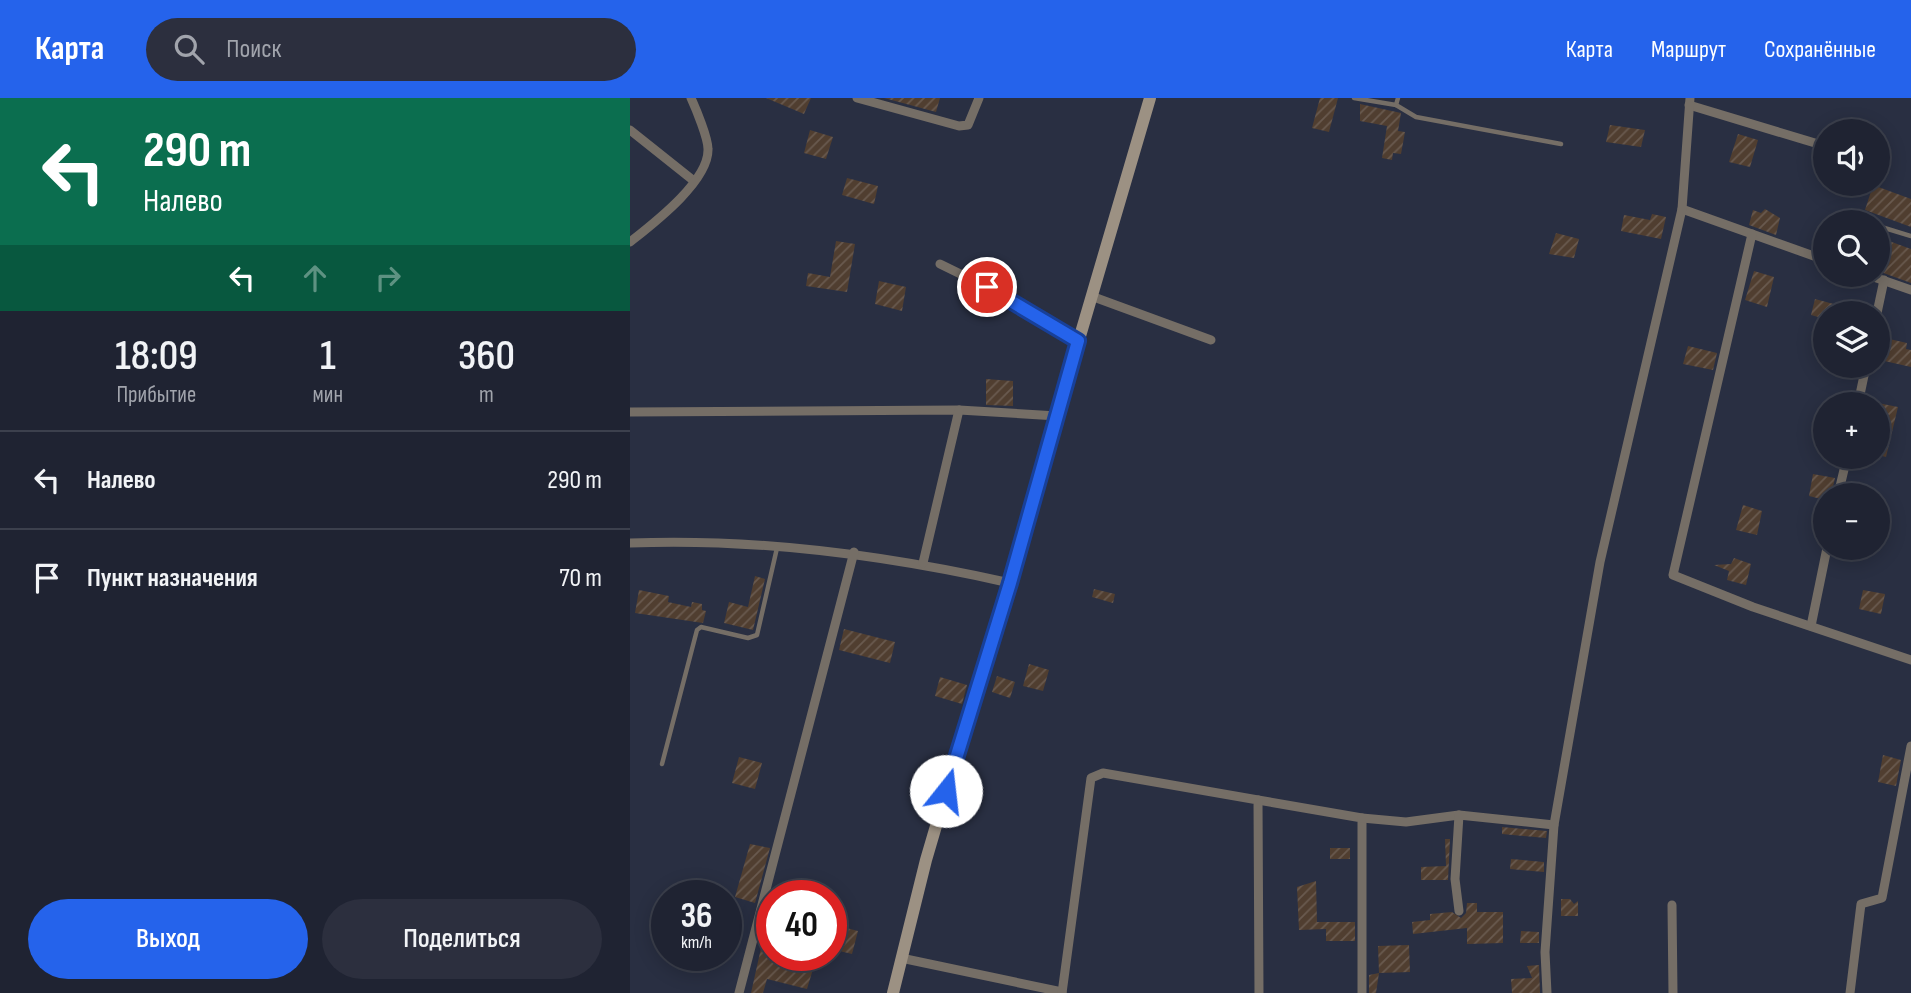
<!DOCTYPE html>
<html lang="ru">
<meta charset="utf-8">
<style>
:root{--surface:#1f2332;--page:#2c2f3e;--text:#f1f3f6;--muted:#a1a4ac;--line:#3c404d;--accent:#2563eb}
body{margin:0;font-family:"Sofia Sans Condensed",sans-serif;background:var(--page);color:var(--text);height:100vh;display:flex;flex-direction:column;font-size:26px;white-space:nowrap}
*{box-sizing:border-box;margin:0}
p{font-size:23px;color:var(--muted)}
.icon{flex:none;width:38px;height:38px;fill:none;stroke:currentColor;stroke-width:2;stroke-linecap:round;stroke-linejoin:round}
.map{position:relative;flex:1;overflow:hidden}
.sheet{display:flex;flex-direction:column;background:var(--surface);width:630px}
.sheet>*{flex:none}
.hud{background:#0b6e4f;color:#fff;overflow:hidden}
.controls{position:absolute;left:1183px;top:21px;display:grid;gap:14px}
.controls a{display:grid;place-items:center;width:77px;height:77px;border-radius:50%;background:var(--surface);box-shadow:0 4px 18px #0003,0 0 0 2px var(--line);font-size:35px}
.speed{position:absolute;left:21px;top:782px;display:flex;gap:14px;font-size:35px;font-weight:700;text-align:center}
.speed>*{display:grid;place-content:center;width:91px;height:91px;border-radius:50%;background:var(--surface);box-shadow:0 4px 18px #0003,0 0 0 2px var(--line);line-height:1}
.speed small{font-size:18px;font-weight:400}
.speed .limit{border:10px solid #d22;background:#fff;color:#111}
.pin{position:absolute;display:grid;place-items:center;width:60px;height:60px;color:#fff;margin:-30px;border:4px solid #fff;border-radius:50%;box-shadow:0 2px 7px #0007}
.me{position:absolute;width:77px;margin:-38px;rotate:16deg;stroke-linejoin:round;filter:drop-shadow(0 0 5px #0008)}
.turn{display:flex;align-items:center;gap:24px;height:147px;padding:0 28px;font-size:32px}
.turn .icon{width:91px;height:91px;stroke-width:2.5}
.turn b{display:block;font-size:49px;line-height:60px}
.lanes{display:flex;align-items:center;height:66px;padding:0 28px;background:#0003;justify-content:center;gap:35px;direction:ltr}
.lanes .off{opacity:.35}
.eta{display:flex;justify-content:space-evenly;align-items:center;height:119px;text-align:center}
.eta b{font-size:42px;font-weight:600;line-height:49px}
.primary-button{display:flex;gap:14px;margin-top:auto;padding:14px 28px}
.primary-button a{flex:1;height:80px;border-radius:42px;background:var(--accent);color:#fff;font-size:28px;font-weight:600;line-height:80px;text-align:center}
.primary-button a+a{background:var(--page);color:var(--text)}
ul{padding:0;list-style:none}
li{display:flex;align-items:center;gap:21px;height:98px;padding:0 28px;border-top:2px solid var(--line)}
li div{flex:1}
li b{display:block;font-size:26px}
li em{font-style:normal}
header{display:flex;align-items:center;gap:42px;box-sizing:border-box;height:98px;padding:0 35px;background:var(--accent);color:#fff}
header strong{font-size:33px}
nav{display:flex;gap:38px;margin-inline-start:auto;font-size:24px}
.search{width:490px;height:63px;background:var(--page);display:flex;align-items:center;gap:18px;box-sizing:border-box;padding:0 24px;border-radius:38px;color:var(--muted);font-size:26px}
main{display:flex;flex:1;min-height:0}
.map>svg:first-child{display:block}
</style>
<header>
<strong>Карта</strong>
<div class="search"><svg class="icon" aria-label="search" viewBox="0 0 24 24"><circle cx="10" cy="10" r="6"/><path d="M15 15l6 6"/></svg>Поиск</div>
<nav><a>Карта</a><a>Маршрут</a><a>Сохранённые</a></nav>
</header>
<main>
<section class="sheet">
<div class="hud">
<div class="turn"><svg class="icon" aria-label="left" viewBox="0 0 24 24"><path d="M17 20v-9H6M10 6l-5 5 5 5"/></svg><div><b>290 m</b>Налево</div></div>
<div class="lanes"><svg class="icon" aria-label="left" viewBox="0 0 24 24"><path d="M17 20v-9H6M10 6l-5 5 5 5"/></svg><svg class="icon off" aria-label="ahead" viewBox="0 0 24 24"><path d="M12 20V5M6 11l6-6 6 6"/></svg><svg class="icon off" aria-label="right" viewBox="0 0 24 24"><path d="M7 20v-9h11M14 6l5 5-5 5"/></svg></div>
</div>
<div class="eta">
<div><b>18:09</b><p>Прибытие</p></div>
<div><b>1</b><p>мин</p></div>
<div><b>360</b><p>m</p></div>
</div>
<ul>
<li><svg class="icon" aria-label="left" viewBox="0 0 24 24"><path d="M17 20v-9H6M10 6l-5 5 5 5"/></svg><div><b>Налево</b></div><em>290 m</em></li>
<li><svg class="icon" aria-label="arrive" viewBox="0 0 24 24"><path d="M6 21V4h12l-3 4 3 4H6"/></svg><div><b>Пункт назначения</b></div><em>70 m</em></li>
</ul>
<div class="primary-button"><a>Выход</a><a>Поделиться</a></div>
</section>
<div class="map">
<svg width="1281" height="895" viewBox="0 0 1281 895">
<defs>
<pattern id="building-hatch" width="6" height="6" patternUnits="userSpaceOnUse" patternTransform="scale(1.75)"><rect width="6" height="6" fill="#503e30"/><path d="M-1 1l2-2M0 6l6-6M5 7l2-2" fill="none" stroke="#695a4f"/></pattern>
</defs>
<rect width="100%" height="100%" fill="#292f42"/>
<g fill="url(#building-hatch)">
<polygon points="136,0 181,0 174,16"/>
<polygon points="254,0 310,0 306,14"/>
<polygon points="690,0 708,0 699,34 682,30"/>
<polygon points="730,6 771,15 768,33 775,34 771,56 763,55 762,62 752,60 757,28 730,23"/>
<polygon points="980,27 1015,32 1011,49 976,44"/>
<polygon points="180,32 203,39 196,61 174,55"/>
<polygon points="1108,36 1128,42 1120,69 1099,64"/>
<polygon points="217,80 248,88 244,106 212,97"/>
<polygon points="1243,87 1281,101 1281,129 1235,112"/>
<polygon points="1135,111 1150,120 1146,137 1119,127 1123,112 1131,115"/>
<polygon points="1022,116 1036,119 1031,141 991,133 994,117 1020,122"/>
<polygon points="926,135 949,141 944,160 919,156"/>
<polygon points="1248,139 1281,151 1281,185 1248,173"/>
<polygon points="206,143 225,146 217,194 176,188 178,175 200,179"/>
<polygon points="1124,173 1144,179 1137,209 1115,202"/>
<polygon points="249,183 276,189 272,213 245,206"/>
<polygon points="1185,201 1211,208 1209,215 1195,215 1195,221 1181,217"/>
<polygon points="1255,240 1277,245 1276,251 1281,252 1281,269 1250,262"/>
<polygon points="1058,248 1087,255 1083,272 1053,266"/>
<polygon points="356,281 383,283 383,308 356,307"/>
<polygon points="1248,305 1268,309 1256,359 1248,357"/>
<polygon points="1183,376 1205,380 1201,397 1195,397 1195,402 1179,398"/>
<polygon points="1113,407 1132,413 1127,437 1106,432"/>
<polygon points="1104,460 1121,466 1116,487 1097,482 1099,473 1084,467 1101,466"/>
<polygon points="125,478 135,481 123,532 94,525 99,504 118,509"/>
<polygon points="464,491 485,496 483,505 462,499"/>
<polygon points="9,492 39,498 38,504 61,509 62,504 72,506 72,512 76,513 73,525 5,515"/>
<polygon points="1233,492 1255,496 1251,516 1229,511"/>
<polygon points="214,531 265,544 260,565 209,552"/>
<polygon points="399,566 419,572 413,593 393,588"/>
<polygon points="367,578 385,584 380,600 362,594"/>
<polygon points="310,579 337,587 332,606 305,598"/>
<polygon points="1253,657 1271,662 1266,688 1248,684"/>
<polygon points="109,659 132,665 125,691 102,685"/>
<polygon points="872,729 917,733 916,740 872,736"/>
<polygon points="815,741 820,741 818,782 791,782 791,769 816,768"/>
<polygon points="120,746 140,750 125,805 105,799"/>
<rect x="700" y="750" width="20" height="11"/>
<polygon points="881,761 914,764 914,774 880,771"/>
<polygon points="686,783 687,824 725,824 725,843 696,843 696,831 669,832 667,789"/>
<polygon points="931,801 940,801 944,806 948,803 948,818 931,818"/>
<polygon points="837,805 847,805 847,814 873,814 873,845 837,846 837,830 783,836 782,824 800,822 800,816 822,814 831,820 836,815"/>
<polygon points="201,826 228,833 222,856 201,851"/>
<polygon points="891,833 909,834 909,845 890,845"/>
<polygon points="779,847 780,874 749,875 748,848"/>
<polygon points="131,850 142,853 142,858 187,858 177,891 137,881 133,895 121,895"/>
<polygon points="909,867 910,895 882,895 881,881 902,880 897,868"/>
<polygon points="749,875 746,895 739,895 739,877"/>
</g>
<g fill="none" stroke-linecap="round" stroke-linejoin="round">
<g stroke="#756e66" stroke-width="4.5">
<polyline points="724,0 766,7 768,0"/>
<polyline points="766,7 786,19 931,46"/>
<polyline points="1208,116 1234,124"/>
<polyline points="1248,128 1281,138"/>
<polyline points="32,666 67,532 71,529 118,540 127,537 147,450"/>
</g>
<g stroke="#756e66" stroke-width="9">
<polyline points="227,0 329,28 338,27 349,0"/>
<polyline points="1059,7 1195,48"/>
<polyline points="0,32 64,83"/>
<polyline points="1052,111 1195,162"/>
<polyline points="1122,136 1043,477 1123,509 1281,562"/>
<path d="M0,144C24,125 79,83 78,51C78,40 66,11 61,0"/>
<polyline points="310,166 357,189 448,243"/>
<polyline points="1238,177 1281,192"/>
<polyline points="461,198 581,242"/>
<polyline points="1247,215 1254,182"/>
<polyline points="1228,306 1236,268"/>
<polyline points="0,314 329,312 427,318"/>
<polyline points="1208,397 1217,359"/>
<path d="M0,445C128,440 255,457 380,485"/>
<polyline points="293,465 329,312"/>
<polyline points="1181,528 1197,450"/>
<polyline points="628,702 732,720 732,895"/>
<polyline points="732,720 776,724 829,717"/>
<polyline points="1042,807 1043,895"/>
<polyline points="829,813 825,781 829,717 924,727"/>
<polyline points="271,860 432,894"/>
<polyline points="109,895 224,454"/>
<polyline points="432,895 461,680 473,675 628,702 629,895"/>
<polyline points="917,895 915,854 924,727 970,464 1052,111 1060,0"/>
<polyline points="1220,895 1231,806 1252,800 1281,648"/>
</g>
<polyline stroke="#9c9183" stroke-width="12" points="263,895 296,762 520,0"/>
</g>
<g fill="none" stroke-linecap="round" stroke-linejoin="round">
<g stroke="#184099" stroke-width="18">
<polyline id="route" points="316,693 380,485 448,243 357,189"/>
</g>
<use href="#route" stroke="#2563eb" stroke-width="12"/>
</g>
</svg>
<div class="controls">
<a><svg class="icon" aria-label="sound" viewBox="0 0 24 24"><path d="M4 9h4l5-4v14l-5-4H4zM17 9q2 3 0 6"/></svg></a>
<a><svg class="icon" aria-label="search" viewBox="0 0 24 24"><circle cx="10" cy="10" r="6"/><path d="M15 15l6 6"/></svg></a>
<a><svg class="icon" aria-label="layers" viewBox="0 0 24 24"><path d="M12 4l9 5-9 5-9-5zM3 14l9 5 9-5"/></svg></a>
<a>+</a>
<a>−</a>
</div>
<div class="speed"><div>36<small>km/h</small></div><div class="limit">40</div></div>
<div class="pin" style="left:357px;top:189px;background:#d93025"><svg class="icon" aria-label="arrive" viewBox="0 0 24 24"><path d="M6 21V4h12l-3 4 3 4H6"/></svg></div>
<svg class="me" style="left:316px;top:693px" viewBox="-20 -20 40 40"><circle r="19" fill="#fff"/><path d="M0-13L10 11 0 6-10 11z" fill="#2563eb"/></svg>
</div>
</main>
